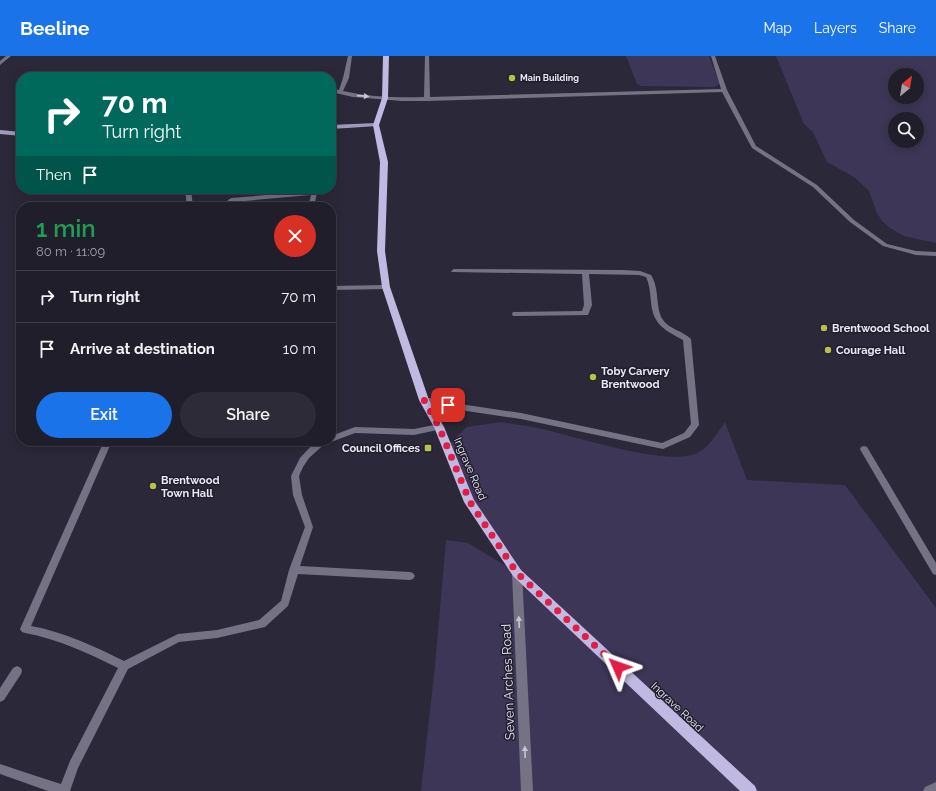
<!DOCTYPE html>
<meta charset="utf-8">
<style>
:root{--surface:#201e2b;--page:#2d2b37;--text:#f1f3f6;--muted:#a2a2a9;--line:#3d3c47;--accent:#1a73e8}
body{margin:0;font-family:Raleway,sans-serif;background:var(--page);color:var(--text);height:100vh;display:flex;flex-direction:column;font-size:15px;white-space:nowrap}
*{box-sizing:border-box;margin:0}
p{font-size:13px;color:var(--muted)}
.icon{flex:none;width:22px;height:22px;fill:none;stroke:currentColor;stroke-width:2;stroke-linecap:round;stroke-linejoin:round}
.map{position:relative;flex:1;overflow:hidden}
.panel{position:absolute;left:16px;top:146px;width:320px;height:244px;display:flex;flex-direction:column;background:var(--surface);border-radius:16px;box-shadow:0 2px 10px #0003,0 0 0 1px var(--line)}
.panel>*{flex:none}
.guide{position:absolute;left:16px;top:16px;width:320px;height:122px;border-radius:16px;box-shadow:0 2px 10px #0003,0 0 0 1px var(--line);background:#00695c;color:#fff;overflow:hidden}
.needle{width:26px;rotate:30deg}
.tools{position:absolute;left:888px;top:12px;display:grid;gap:8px}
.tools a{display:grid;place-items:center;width:36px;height:36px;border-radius:50%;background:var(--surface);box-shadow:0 2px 10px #0003,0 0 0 1px var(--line);font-size:20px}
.pin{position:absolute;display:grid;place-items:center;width:34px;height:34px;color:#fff;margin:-17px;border-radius:8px;box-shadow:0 2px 6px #0006}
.me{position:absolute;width:44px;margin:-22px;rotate:313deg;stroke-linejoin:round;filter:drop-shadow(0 0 3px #0008)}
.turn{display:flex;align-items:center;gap:14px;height:84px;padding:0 20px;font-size:18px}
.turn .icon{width:52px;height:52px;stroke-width:2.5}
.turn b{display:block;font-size:28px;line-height:34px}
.then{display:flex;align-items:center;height:38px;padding:0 20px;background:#0003;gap:8px;font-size:15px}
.round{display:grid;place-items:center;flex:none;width:42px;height:42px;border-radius:21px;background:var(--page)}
.head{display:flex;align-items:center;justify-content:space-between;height:68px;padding:0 20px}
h1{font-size:24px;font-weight:600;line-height:30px;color:#1e9e55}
.cta{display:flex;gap:8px;margin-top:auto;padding:8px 20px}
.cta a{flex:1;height:46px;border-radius:24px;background:var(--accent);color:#fff;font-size:16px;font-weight:600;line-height:46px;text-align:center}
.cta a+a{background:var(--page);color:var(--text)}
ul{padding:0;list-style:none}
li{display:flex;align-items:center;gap:12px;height:52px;padding:0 20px;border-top:1px solid var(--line)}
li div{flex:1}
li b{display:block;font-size:15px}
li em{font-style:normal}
header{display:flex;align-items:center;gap:24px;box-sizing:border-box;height:56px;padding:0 20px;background:var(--accent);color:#fff}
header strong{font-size:19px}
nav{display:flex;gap:22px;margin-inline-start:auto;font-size:14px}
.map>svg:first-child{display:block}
</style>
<header>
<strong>Beeline</strong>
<nav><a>Map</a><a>Layers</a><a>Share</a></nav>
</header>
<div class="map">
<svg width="936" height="735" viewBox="0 0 936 735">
<rect width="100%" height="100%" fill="#2b2839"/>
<g fill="#3d3657" fill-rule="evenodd">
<polygon points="626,0 709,0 719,27 718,29 714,31 641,30 637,28"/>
<path d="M776,0H936V187L904,180L890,172L882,165L877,157L869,135L854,121L827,106L813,76L804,68ZM895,19H917V41H895ZM895,63H917V85H895Z"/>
<path d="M501,366C514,368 526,370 538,372C571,379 672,413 699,396C711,389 717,377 725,366L747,424L845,429L936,552V735H421L435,610L446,484L468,487L516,516L469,446L447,390L467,371Z"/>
</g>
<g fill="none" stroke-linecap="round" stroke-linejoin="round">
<g fill="#757285" fill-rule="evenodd">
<path d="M348,0H352L349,22L343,35C369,41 398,42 424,41L425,0H429L430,41L721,33L711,0H715L727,34L756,90L817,129L854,164L887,188L916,195L936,196V200L916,199L883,190L850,166L813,131L752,92L722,36L427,45H402L353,41L331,36V32L339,34L343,22Z"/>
<polygon points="223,18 225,19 226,21 220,21"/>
<polygon points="314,135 317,137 314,151 308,151 311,139 233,146 231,151 225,151 228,144 231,142"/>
<path d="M454,213L623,214L640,215L651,219C660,233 655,252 663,264C669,273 683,275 691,283L699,369L690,381L663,393L521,363L460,354L421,346L420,344L424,341L460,348L521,357L662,387L684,377L691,368L683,284C665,274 653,269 651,246C650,237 650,230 646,221L639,219L589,218L592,249L588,259L516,260H513L512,258L513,256L582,255L584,249L582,218L452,216L451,215Z"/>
<polygon points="386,229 388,229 389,231 388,233 331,234 331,230"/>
<path d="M439,368L443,371L442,373L414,379L355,377L331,386L328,385L309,402L303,411L299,420L302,439L313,471L300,510L410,516L413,517L415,520L413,523L410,524L298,518L288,550L265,571L217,582L179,586L128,613L78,712L70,735H48L0,718V708L36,720L61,728L70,705L118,612C88,597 58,583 25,577L22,576L20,573L104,385H112L31,570C64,576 94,590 124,605L178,578L217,574L259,564L281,545L289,514L305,471L293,439L291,420L300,402L312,389L317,385H331V380L355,371L414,373Z"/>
<polygon points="864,390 867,391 936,507 936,519 933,518 861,395 860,393 861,391"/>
<polygon points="17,610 21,612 22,615 21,618 4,644 0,646 0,632 13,612"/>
</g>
<g fill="#757285" fill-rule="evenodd">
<polygon points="6,0 11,0 0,9 0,5"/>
<polygon points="185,133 191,133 193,151 187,151"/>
</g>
<g fill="#757285" fill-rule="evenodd">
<polygon points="517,513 520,514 522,517 533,735 521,735 512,517 514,514"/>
<polygon points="936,726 936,735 923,735 925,731"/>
</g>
<g fill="#9f9ab9" fill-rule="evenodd">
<polygon points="376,67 379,69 378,70 331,73 331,69"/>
<polygon points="0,74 21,76 21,80 0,78"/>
</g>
<polygon fill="#c0b9e1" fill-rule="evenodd" points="383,0 389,0 388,42 379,69 388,106 385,195 390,231 429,344 444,371 474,444 521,514 755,730 757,735 740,735 513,520 464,446 434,371 419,344 382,231 377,195 380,106 373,69 382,42"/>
</g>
<defs><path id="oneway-solid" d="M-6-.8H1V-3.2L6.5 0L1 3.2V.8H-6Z"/></defs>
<g fill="#c7c5d3">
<use href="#oneway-solid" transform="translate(363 40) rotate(4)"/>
<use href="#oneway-solid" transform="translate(519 566) rotate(-93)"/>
<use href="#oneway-solid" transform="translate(525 696) rotate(-92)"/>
</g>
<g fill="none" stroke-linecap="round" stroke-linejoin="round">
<polyline stroke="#e11d48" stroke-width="7" stroke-dasharray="0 12.6" points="448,349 424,344 439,371 470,446 517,517 618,611"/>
</g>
<g fill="#b8c147" stroke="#211e2e" stroke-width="1.5">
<circle cx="512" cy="22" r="4"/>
<circle cx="824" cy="272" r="4"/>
<circle cx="828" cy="294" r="4"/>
<circle cx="593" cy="321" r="4"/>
<rect x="424" y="388" width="8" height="8" rx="2"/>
<circle cx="153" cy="430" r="4"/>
</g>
<g text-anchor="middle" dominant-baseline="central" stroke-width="3" stroke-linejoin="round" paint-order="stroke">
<g font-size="9" font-weight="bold" fill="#eae8f4" stroke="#211e2e" text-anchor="start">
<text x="520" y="22">Main Building</text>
</g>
<g font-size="11" font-weight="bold" fill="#eae8f4" stroke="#211e2e" text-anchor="start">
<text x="832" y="272">Brentwood School</text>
<text x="836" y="294">Courage Hall</text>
<text x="601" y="315">Toby Carvery<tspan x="601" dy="13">Brentwood</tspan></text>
<text x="420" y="392" text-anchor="end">Council Offices</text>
<text x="161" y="424">Brentwood<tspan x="161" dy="13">Town Hall</tspan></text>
</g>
<g font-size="11" fill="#eae8f4" stroke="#211e2e">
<text transform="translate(470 413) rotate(67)">Ingrave Road</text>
<text transform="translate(677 651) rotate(43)">Ingrave Road</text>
</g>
<g font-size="13" fill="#eae8f4" stroke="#211e2e">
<text transform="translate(508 626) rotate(-92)">Seven Arches Road</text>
</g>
</g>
</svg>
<div class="tools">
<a><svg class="needle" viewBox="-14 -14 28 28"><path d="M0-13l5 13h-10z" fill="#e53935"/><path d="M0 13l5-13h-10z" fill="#a2a2a9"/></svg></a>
<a><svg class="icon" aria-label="search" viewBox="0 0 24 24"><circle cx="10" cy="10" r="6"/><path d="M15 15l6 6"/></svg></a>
</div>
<div class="pin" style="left:448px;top:349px;background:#d93025"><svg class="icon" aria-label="arrive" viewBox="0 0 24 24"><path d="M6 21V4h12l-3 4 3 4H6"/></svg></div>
<svg class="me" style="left:618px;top:611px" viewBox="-20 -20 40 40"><path d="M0-17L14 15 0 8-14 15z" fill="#e11d48" stroke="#fff" stroke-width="4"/></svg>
<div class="guide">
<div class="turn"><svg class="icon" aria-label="right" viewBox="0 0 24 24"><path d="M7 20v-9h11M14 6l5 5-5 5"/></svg><div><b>70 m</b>Turn right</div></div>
<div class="then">Then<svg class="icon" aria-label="arrive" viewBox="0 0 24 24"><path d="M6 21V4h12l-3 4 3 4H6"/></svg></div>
</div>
<section class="panel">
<div class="head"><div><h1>1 min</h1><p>80 m · 11:09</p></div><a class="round" style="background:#d93025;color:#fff"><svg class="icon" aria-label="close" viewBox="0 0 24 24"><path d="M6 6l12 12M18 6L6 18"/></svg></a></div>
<ul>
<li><svg class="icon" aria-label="right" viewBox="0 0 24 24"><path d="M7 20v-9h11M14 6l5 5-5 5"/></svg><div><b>Turn right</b></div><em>70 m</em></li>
<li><svg class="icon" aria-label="arrive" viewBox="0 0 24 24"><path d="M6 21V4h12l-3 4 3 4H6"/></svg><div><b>Arrive at destination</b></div><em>10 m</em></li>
</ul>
<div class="cta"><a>Exit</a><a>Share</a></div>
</section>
</div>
